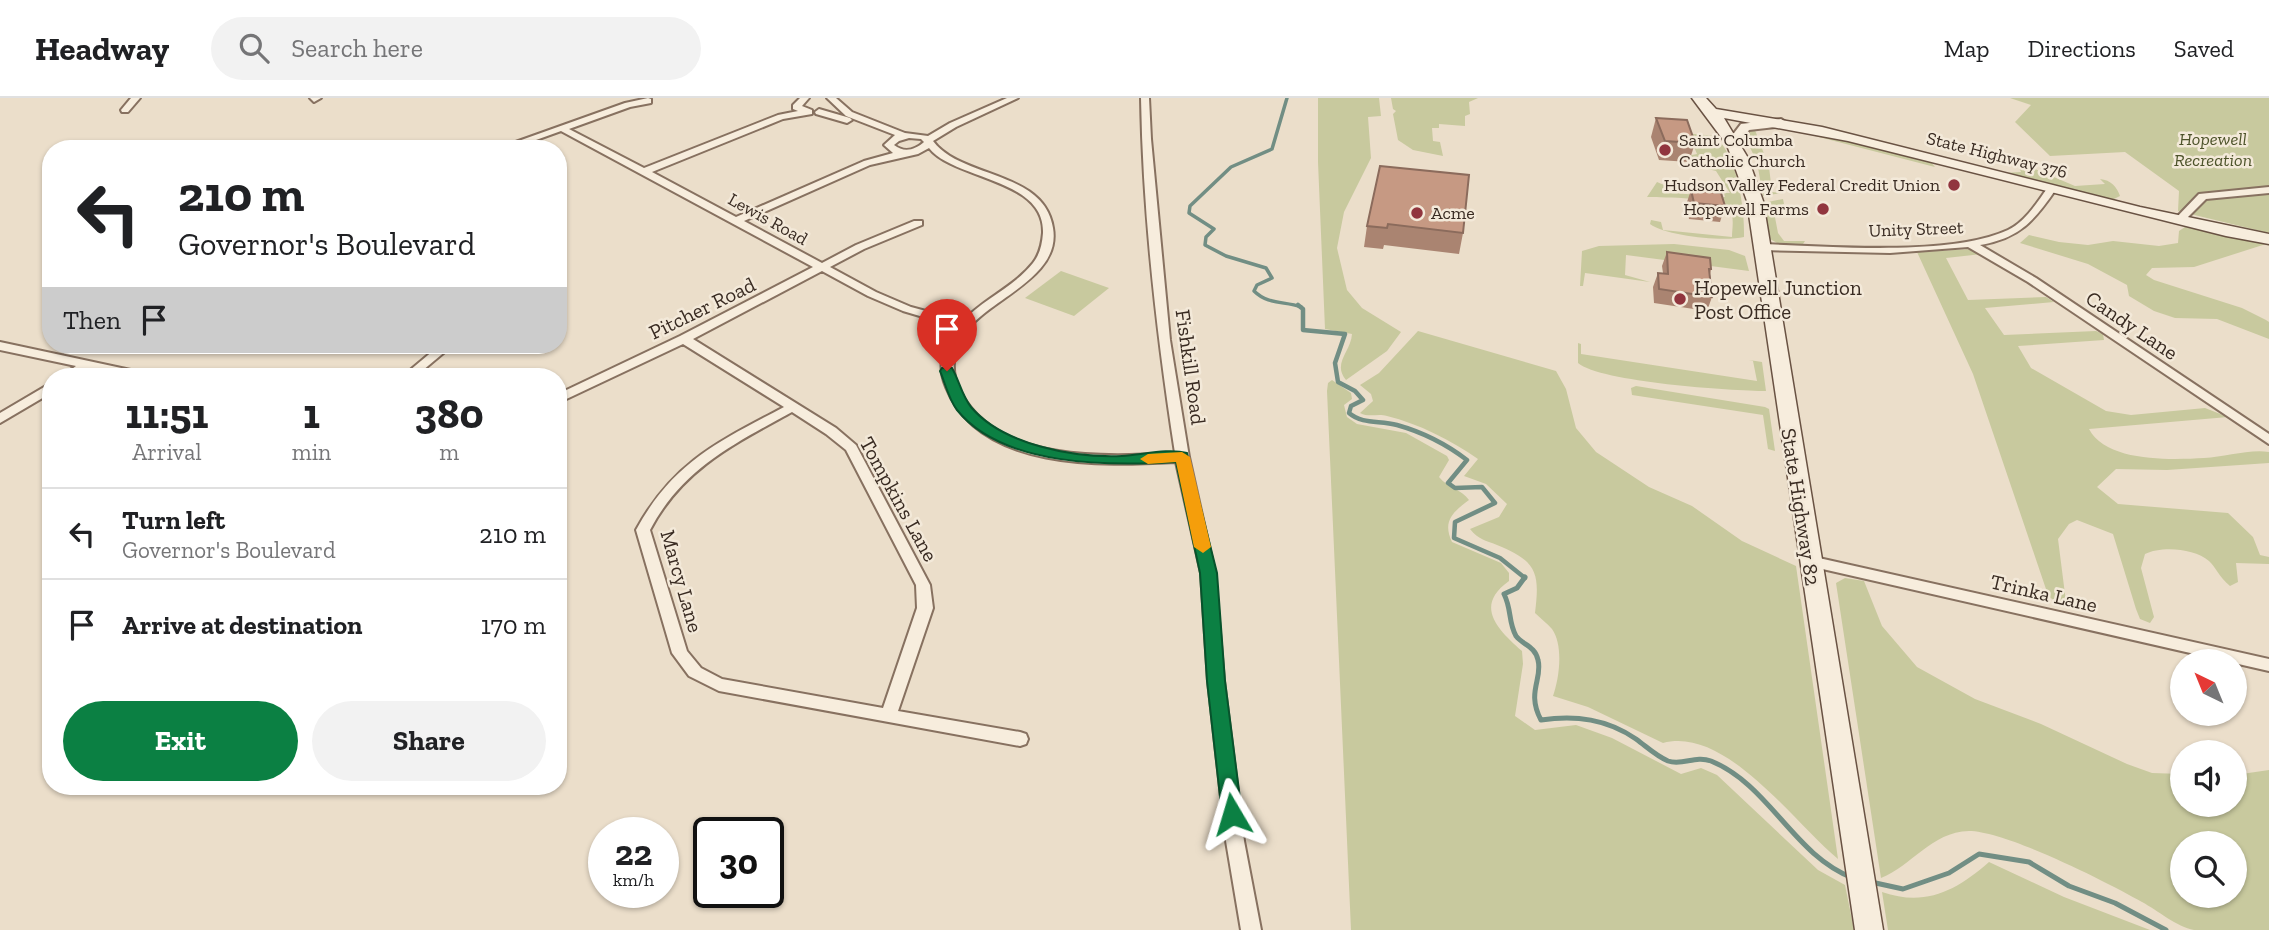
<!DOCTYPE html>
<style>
:root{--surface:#fff;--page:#f2f2f2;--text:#202124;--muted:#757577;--line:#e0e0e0;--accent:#0b8043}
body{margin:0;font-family:"Zilla Slab",serif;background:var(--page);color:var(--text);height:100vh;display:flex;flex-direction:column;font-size:26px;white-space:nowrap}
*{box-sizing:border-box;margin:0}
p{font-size:23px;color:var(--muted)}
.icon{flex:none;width:38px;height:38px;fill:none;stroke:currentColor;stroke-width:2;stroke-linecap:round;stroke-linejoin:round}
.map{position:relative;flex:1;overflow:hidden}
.side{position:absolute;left:42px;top:270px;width:525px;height:427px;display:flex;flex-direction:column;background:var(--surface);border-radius:28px;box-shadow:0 2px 5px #0004}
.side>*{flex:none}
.banner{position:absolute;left:42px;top:42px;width:525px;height:214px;border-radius:28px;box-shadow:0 2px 5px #0004;background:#fff;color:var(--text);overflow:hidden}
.needle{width:46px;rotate:317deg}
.fabs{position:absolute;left:2170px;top:551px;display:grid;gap:14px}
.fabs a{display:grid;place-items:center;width:77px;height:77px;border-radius:50%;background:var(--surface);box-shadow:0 2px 5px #0004;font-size:35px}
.speed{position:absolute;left:588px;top:719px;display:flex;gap:14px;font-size:35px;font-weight:700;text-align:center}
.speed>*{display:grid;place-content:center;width:91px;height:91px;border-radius:50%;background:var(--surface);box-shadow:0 2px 5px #0004;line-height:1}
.speed small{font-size:18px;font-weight:400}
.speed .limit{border:4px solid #111;border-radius:10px;background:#fff;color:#111}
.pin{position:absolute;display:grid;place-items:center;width:60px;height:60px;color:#fff;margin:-72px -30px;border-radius:50% 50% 50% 0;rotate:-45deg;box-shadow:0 0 7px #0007}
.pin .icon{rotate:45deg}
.me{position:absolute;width:77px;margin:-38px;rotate:353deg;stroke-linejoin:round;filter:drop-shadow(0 0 5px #0008)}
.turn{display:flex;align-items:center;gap:24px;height:147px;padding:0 21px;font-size:32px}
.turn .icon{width:91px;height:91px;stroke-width:2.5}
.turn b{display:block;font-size:49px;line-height:60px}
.then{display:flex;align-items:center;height:66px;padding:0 21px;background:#0003;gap:14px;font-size:26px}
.eta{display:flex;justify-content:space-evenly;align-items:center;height:119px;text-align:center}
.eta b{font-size:42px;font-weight:700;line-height:49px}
.cta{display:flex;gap:14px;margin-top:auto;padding:14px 21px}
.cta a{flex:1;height:80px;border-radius:42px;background:var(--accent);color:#fff;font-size:28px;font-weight:700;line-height:80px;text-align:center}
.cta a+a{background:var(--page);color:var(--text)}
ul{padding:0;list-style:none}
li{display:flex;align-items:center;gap:21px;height:91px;padding:0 21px;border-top:2px solid var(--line)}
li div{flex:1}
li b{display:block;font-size:26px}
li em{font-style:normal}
header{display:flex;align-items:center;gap:42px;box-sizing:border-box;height:98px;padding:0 35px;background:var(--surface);border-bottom:2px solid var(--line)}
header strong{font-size:33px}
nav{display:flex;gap:38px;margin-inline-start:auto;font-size:24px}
.search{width:490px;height:63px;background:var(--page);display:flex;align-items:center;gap:18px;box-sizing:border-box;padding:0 24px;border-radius:38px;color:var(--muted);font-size:26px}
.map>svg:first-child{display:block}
</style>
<header>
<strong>Headway</strong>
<div class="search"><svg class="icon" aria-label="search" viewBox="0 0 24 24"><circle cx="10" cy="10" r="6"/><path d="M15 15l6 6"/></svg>Search here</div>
<nav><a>Map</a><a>Directions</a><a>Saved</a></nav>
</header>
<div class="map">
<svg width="2269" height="832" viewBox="0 0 2269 832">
<rect width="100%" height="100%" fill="#ebdeca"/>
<g fill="#c8c99e" fill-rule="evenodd">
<path d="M1318,0H1379L1381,18L1368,19L1371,60L1344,114L1337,150L1347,192L1362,210L1401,234L1387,253L1346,282C1332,265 1351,254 1352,236L1325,231L1318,64Z"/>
<polygon points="1391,0 1478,0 1469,4 1470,16 1465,18 1465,28 1439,26 1439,30 1432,30 1433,43 1440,44 1443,58 1413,52 1398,42 1393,16 1396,13 1393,11"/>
<polygon points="2010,0 2269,0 2269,135 2178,113 2179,93 2125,54 2050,58 2015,24 2031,7"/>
<polygon points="1757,28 1803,31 1930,63 1935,69 1784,30 1755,32 1769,69 1772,94 1781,95 1763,98 1757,64 1744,37"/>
<path d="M1674,34L1715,38C1737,58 1745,110 1744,139C1724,144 1666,138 1650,126L1651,122L1661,124L1663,132L1732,139C1732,131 1735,118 1729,112C1718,98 1665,100 1647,99L1657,84L1671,90L1673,95L1725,99L1724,95H1730L1716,73L1692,67L1687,58L1697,56L1692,44Z"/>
<path d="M2016,63L2075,88L2105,86L2100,81C2111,82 2117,89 2120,98L2112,102L2004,75L2021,74Z"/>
<polygon points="1783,101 1784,106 1773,109 1778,135 1784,143 1805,143 1803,146 1779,146 1770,141 1763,105"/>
<polygon points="2185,129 2269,145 2194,169 2152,170 2146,177 2154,182 2242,210 2266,222 2269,224 2269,241 2217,221 2175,220 2154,213 2129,198 2127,187 2088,166 2020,145 2029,137 2059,144 2088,147 2113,143 2159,148 2178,145 2179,133"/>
<polygon points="1674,146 1729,152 1745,158 1749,173 1626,157 1625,177 1650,184 1585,175 1583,188 1580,188 1582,153 1599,148"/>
<path d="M1974,151L1982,156L1946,160L1968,202L2046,199L2054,204L1985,210L2004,237L2096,233L2103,236L2104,242L2018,248L2031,270L2106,313L2131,317L2205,310L2228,319L2089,331C2106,364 2170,362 2204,360C2225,359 2249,351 2269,354V365L2167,372L2116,371L2097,389L2118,406L2228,415L2253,439L2260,457L2269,459V466L2236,465L2238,484L2230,488C2219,479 2215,468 2209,463C2194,450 2161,448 2145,456L2141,470L2154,519L2150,525L2140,521L2136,511L2113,436L2077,422L2069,426L2058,441L2066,504L2057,506L2048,497L1973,276L1917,154Z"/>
<polygon points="1061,173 1109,190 1074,218 1025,200"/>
<path d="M1418,233L1556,273L1566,291L1576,330L1596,354L1649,389L1692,408L1742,443L1796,468L1838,761C1794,725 1726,628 1663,645L1588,609L1553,598C1559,581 1564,548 1552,531C1547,525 1540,520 1535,515C1540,475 1537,463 1497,447C1485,442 1479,442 1470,431L1499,419L1507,406L1486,386L1464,378L1478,361C1451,342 1419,326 1387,318C1377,315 1370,320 1360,315L1373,303L1371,296L1360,287L1379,275Z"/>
<path d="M1578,245L1581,246V256L1757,283L1753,263L1749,262L1762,264L1766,293C1732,293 1600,284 1578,265Z"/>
<path d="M1332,282L1351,295L1352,301L1344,307L1347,319L1357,326L1406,335L1447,358L1449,362L1439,379C1448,390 1461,391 1469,402C1453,414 1442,423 1452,444L1501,465L1509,475V483C1474,508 1497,531 1522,553L1523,566L1515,618L1535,632L1576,627L1612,640L1681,676L1701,670L1717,677L1818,772L1845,787L1854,832H1351L1327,293L1328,285Z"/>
<polygon points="1636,288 1765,309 1769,311 1775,353 1768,351 1763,317 1632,297 1631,290"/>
<path d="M1845,480L1864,483L1882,528L1917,569L1975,601L2041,626L2127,666L2152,675L2182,676V707H2235V677L2269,672V832C2246,832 2217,832 2194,832C2177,829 2157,812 2142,804C2107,784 2006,733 1969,733C1931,734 1912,768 1881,780L1836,485ZM2182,746H2235V798H2182Z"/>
<path d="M1989,764L2064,799L2150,832H1888L1882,794C1925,809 1956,793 1989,764Z"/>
</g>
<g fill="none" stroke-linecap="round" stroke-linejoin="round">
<path stroke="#718e84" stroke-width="3.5" d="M1287,0L1272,51L1231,69L1190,108L1189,115L1214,131L1206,139L1205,147L1226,158L1266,170L1272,180L1257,187L1254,193C1268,207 1285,203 1301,209"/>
<path stroke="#718e84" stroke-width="4.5" d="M1298,207L1303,211V232L1345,236L1335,265L1338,284L1355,293L1363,302L1351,308L1349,315C1363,327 1380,322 1397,327C1422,334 1446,346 1467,362L1448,385L1455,390L1482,389L1495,405L1455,424L1454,440L1500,460L1525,480"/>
<g stroke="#718e84" stroke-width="5">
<path d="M1525,479L1517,490L1504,496C1512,512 1508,524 1516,538C1523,547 1535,548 1538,562C1543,581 1526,594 1541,622C1576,617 1607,621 1636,641C1647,649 1656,658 1668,663C1683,668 1695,657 1711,663C1770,687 1793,757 1853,780"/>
<polyline points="1871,784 1903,791 1949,775 1979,756 2029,764 2069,788 2115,805 2166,832"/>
</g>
<g stroke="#877160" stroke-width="4">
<g id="minor">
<polygon points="131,0 140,0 128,14 122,14 121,12"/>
<polygon points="310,0 321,0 314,4"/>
<path d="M648,0L651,1V5L630,9L569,31L644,70L778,17L798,13L793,11V7L800,0H809L802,8L812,12V16L783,21L652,74L736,119L864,63L893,55L884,47L895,37L846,18L827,0H836L852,14L905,35L928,38L950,25L1007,0H1018L956,29L933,43C961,81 1044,72 1053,130C1062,182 983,202 962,239C951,258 951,276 961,295C999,365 1107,359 1175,355C1157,238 1143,119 1141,0H1149L1151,41L1170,242L1189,359L1215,475L1224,583L1244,743L1261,832H1241L1226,743L1208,583L1201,475L1176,364C1103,368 979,373 946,289C937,268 942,246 957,229L903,213L868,198L822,173L693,241L836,330L856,347L930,487L933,510L898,613L1020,634L1026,636L1028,641L1026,646L1020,648L719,593L689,578L672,555L636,432C673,364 718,344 784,309L683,246L558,305V296L680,238L813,169L561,33L511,51H496L625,5ZM909,40L921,41L924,44C915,52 904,55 894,47L899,43ZM929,50C954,82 1045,80 1043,135C1042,147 1040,156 1033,165C1014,189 983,201 963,223L911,209L876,194L830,169L864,151L922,127V123H914L856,147L822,165L744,123L870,67L918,56ZM792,314L826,336L846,352L916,487L917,510L883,610L722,581L701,570L687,553L650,432C682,371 734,346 792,314Z"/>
<polygon points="819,11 850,20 852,22 847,25 816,16 815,14"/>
<path d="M2048,89L2056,91C2034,123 2020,140 1980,147L2036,180L2269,336V346L2028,184L1968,149L1890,155L1761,152L1756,149L1761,146C1827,148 1949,159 2008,132C2025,124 2037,105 2048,89Z"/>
<polygon points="2269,89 2269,95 2206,101 2183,124 2179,125 2174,122 2199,96"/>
<polygon points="0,244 140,274 146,278 124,278 88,271 76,278 62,278 76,268 0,252"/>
<polygon points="440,247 453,247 416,278 403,278"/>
<polygon points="51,285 51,295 0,325 0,315"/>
<polygon points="1810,458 2269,561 2269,573 1805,467 1803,463 1805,459"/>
</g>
</g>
<g stroke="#877160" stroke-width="4">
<polygon id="tertiary" points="1781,21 1787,25 1785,28 1749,32 1739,46 1728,43 1741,26"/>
</g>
<g stroke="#695243" stroke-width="3">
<polygon id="secondary" points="1692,0 1706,0 1716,11 1822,29 2140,109 2269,136 2269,146 2226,138 1848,43 1724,20 1748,60 1763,103 1883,832 1855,832 1747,103 1727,47"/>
</g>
<use href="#minor" fill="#f7eddd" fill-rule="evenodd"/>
<use href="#tertiary" fill="#f7eddd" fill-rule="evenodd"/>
<use href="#secondary" fill="#f7eddd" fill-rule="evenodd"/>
</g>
<g fill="#aa8471">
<polygon points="1656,20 1695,45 1689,64 1659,62 1651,39"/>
<polygon points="1380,68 1463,135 1459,156 1384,147 1383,151 1364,149 1367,128"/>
<polygon points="1691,92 1725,108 1720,124 1689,121 1686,107"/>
<polygon points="1667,154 1711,171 1710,176 1712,199 1707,213 1654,205 1653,189 1658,175 1663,175 1662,168"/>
</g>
<g fill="#c69983" stroke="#8b6b5c" stroke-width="2">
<polygon points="1656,20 1687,22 1695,45 1665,43"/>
<polygon points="1380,68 1469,77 1463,135 1388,126 1387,130 1367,128"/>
<polygon points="1691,92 1721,95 1725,108 1694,105"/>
<polygon points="1667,154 1710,160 1711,171 1709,171 1712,199 1659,191 1658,175 1668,176"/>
</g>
<path fill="#0b8043" stroke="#07532c" stroke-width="2" d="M942,270H952C959,282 962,298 971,309C1003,347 1074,360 1122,358C1142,357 1168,350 1187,355L1217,475L1225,583L1242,716L1239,723L1232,725L1225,723L1222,716L1207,583L1200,475L1176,364C1110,368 1003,369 957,312C949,302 945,285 940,273Z"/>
<polygon fill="#f59e0b" points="1182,354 1190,359 1211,449 1203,455 1194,449 1176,364 1148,366 1140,361 1148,356"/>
<g fill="#91353e" stroke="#f3e9d9" stroke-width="2.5">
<circle cx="1665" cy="52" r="7"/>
<circle cx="1954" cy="87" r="7"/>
<circle cx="1823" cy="111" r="7"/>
<circle cx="1417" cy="115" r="7"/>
<circle cx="1680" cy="201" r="7"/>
</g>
<g text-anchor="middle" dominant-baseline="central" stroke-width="5" stroke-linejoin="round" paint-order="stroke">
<g font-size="18" font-style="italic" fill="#4d532a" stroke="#f3e9d9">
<text x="2213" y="41">Hopewell<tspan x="2213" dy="21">Recreation</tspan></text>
</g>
<g font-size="18" fill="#392b22" stroke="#f3e9d9" text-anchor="start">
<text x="1679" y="42">Saint Columba<tspan x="1679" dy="21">Catholic Church</tspan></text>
<text x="1940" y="87" text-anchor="end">Hudson Valley Federal Credit Union</text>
<text x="1809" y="111" text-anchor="end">Hopewell Farms</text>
<text x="1431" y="115">Acme</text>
</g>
<g font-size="18" fill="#392b22" stroke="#f3e9d9">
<text transform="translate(1997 57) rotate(14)">State Highway 376</text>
<text transform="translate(768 121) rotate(29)">Lewis Road</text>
<text transform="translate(1916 131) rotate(-2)">Unity Street</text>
</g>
<g font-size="21" fill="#392b22" stroke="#f3e9d9" text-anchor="start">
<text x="1694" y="189">Hopewell Junction<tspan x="1694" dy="24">Post Office</tspan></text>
</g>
<g font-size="21" fill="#392b22" stroke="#f3e9d9">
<text transform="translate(702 210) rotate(-26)">Pitcher Road</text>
<text transform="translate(2132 227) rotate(34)">Candy Lane</text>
<text transform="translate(1191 269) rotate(82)">Fishkill Road</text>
<text transform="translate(899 401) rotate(61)">Tompkins Lane</text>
<text transform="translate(1801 409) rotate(81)">State Highway 82</text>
<text transform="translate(682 483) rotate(74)">Marcy Lane</text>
<text transform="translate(2044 495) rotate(13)">Trinka Lane</text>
</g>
</g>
</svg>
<div class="fabs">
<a><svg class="needle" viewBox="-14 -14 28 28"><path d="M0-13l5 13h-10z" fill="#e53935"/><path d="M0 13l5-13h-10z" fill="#757577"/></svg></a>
<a><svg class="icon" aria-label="sound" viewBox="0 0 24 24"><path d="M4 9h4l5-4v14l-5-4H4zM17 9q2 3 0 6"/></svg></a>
<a><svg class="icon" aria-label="search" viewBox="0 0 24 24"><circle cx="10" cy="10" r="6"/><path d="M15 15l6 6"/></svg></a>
</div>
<div class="speed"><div>22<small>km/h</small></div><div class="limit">30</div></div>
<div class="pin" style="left:947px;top:273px;background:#d93025"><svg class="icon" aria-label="arrive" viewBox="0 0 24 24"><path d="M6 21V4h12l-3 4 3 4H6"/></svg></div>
<svg class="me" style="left:1232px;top:716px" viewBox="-20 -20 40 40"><path d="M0-17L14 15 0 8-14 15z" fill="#0b8043" stroke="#fff" stroke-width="4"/></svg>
<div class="banner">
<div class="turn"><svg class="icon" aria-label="left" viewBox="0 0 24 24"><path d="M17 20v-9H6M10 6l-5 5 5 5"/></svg><div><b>210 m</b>Governor's Boulevard</div></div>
<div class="then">Then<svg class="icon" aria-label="arrive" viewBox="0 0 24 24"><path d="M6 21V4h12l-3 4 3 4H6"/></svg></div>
</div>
<section class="side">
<div class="eta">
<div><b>11:51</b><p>Arrival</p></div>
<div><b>1</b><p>min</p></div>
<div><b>380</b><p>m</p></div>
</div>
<ul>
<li><svg class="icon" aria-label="left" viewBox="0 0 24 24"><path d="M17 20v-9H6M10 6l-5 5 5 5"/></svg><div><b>Turn left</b><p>Governor's Boulevard</p></div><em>210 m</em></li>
<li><svg class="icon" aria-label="arrive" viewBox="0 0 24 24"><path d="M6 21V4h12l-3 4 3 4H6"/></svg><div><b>Arrive at destination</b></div><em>170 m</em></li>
</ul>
<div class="cta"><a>Exit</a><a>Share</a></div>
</section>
</div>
